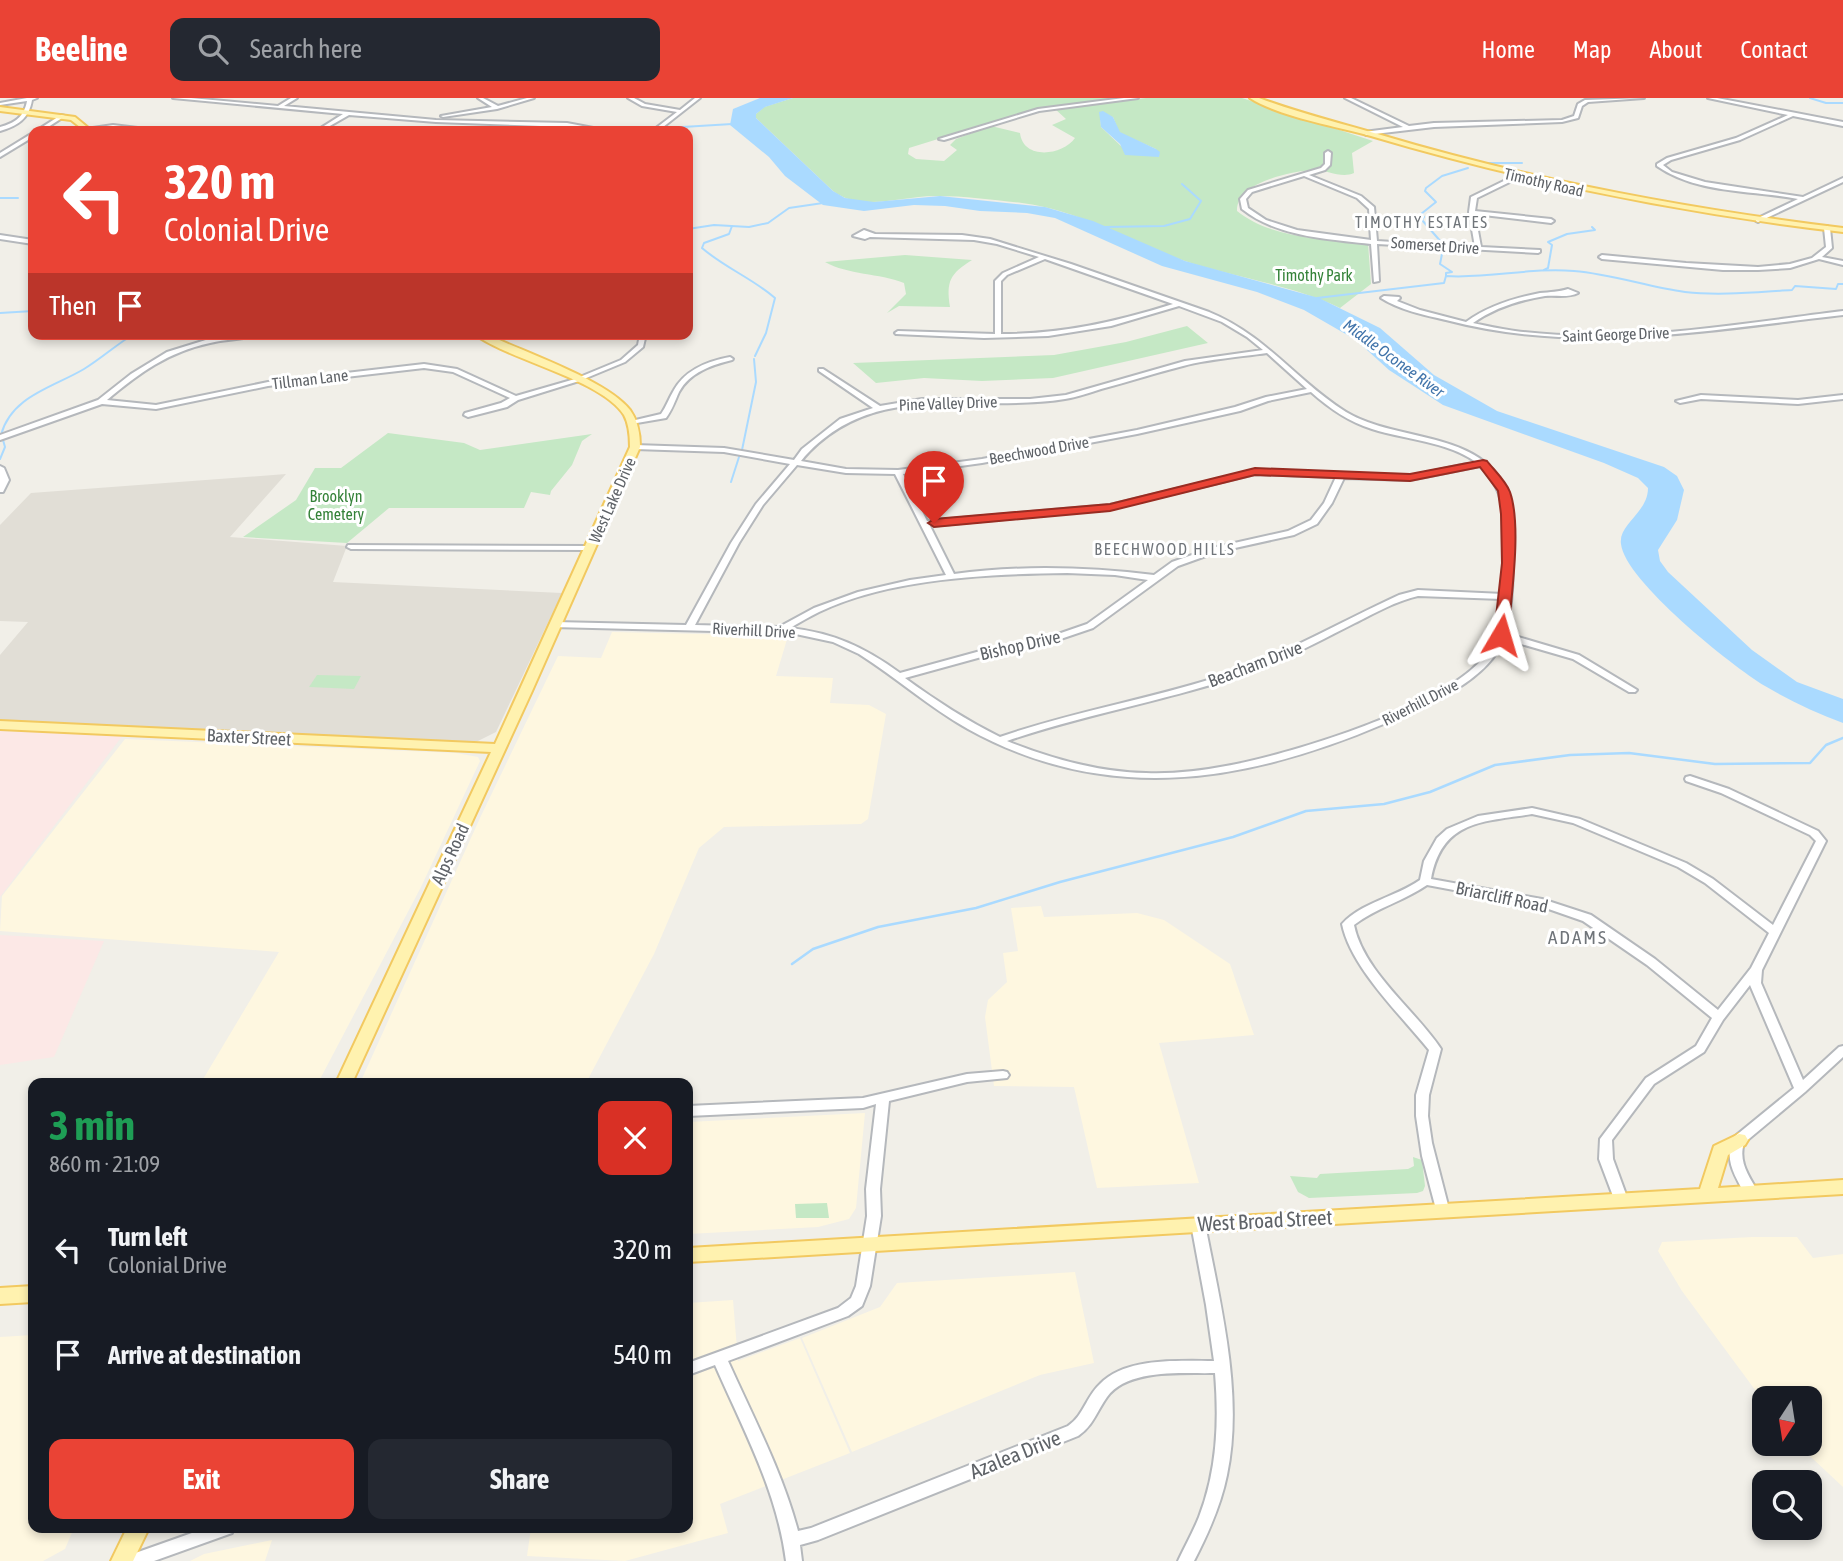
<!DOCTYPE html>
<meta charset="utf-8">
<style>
:root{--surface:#171b24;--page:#242831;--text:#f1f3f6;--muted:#9ea1a6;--accent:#ea4335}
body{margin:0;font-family:"Asap Condensed",sans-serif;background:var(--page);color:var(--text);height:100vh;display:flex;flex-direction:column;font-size:26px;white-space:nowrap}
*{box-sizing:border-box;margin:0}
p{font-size:23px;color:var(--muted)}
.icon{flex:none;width:38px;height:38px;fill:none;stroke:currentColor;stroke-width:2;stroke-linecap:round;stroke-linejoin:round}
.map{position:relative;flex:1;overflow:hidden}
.side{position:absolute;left:28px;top:980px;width:665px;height:455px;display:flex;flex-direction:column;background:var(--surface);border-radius:14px;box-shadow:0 4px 10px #0003}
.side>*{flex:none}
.hud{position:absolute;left:28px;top:28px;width:665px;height:214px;border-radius:14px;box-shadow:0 4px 10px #0003;background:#ea4335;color:#fff;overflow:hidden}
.needle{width:46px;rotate:192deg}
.tools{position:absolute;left:1752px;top:1288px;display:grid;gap:14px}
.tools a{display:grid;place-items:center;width:70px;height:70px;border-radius:14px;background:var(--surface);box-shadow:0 4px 10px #0003;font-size:35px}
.pin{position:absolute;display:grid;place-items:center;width:60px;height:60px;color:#fff;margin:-72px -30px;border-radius:50% 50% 50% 0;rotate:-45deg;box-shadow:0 0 7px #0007}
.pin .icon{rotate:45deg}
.me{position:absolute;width:77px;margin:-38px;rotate:7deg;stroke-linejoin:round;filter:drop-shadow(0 0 5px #0008)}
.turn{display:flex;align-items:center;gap:24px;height:147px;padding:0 21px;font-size:32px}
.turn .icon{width:91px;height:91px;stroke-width:2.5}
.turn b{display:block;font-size:49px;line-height:60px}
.then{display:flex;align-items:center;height:66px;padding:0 21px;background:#0003;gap:14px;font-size:26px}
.round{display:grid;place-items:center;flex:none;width:74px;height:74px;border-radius:14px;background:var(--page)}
.overview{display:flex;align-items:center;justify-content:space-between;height:119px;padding:0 21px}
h1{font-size:42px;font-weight:700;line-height:52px;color:#1e9e55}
.action{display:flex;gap:14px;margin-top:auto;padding:14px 21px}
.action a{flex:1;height:80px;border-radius:14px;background:var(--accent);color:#fff;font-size:28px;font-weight:700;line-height:80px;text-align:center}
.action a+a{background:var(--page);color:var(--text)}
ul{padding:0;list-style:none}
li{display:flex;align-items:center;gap:21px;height:105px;padding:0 21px}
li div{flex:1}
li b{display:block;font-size:26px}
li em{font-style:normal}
header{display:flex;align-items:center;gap:42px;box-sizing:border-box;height:98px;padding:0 35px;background:var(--accent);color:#fff}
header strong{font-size:33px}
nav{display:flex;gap:38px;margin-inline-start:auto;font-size:24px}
.search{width:490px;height:63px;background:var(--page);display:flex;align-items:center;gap:18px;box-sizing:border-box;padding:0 24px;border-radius:14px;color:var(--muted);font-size:26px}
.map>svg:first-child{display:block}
</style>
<header>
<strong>Beeline</strong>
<div class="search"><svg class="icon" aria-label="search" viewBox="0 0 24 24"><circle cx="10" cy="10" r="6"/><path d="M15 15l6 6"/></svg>Search here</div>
<nav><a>Home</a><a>Map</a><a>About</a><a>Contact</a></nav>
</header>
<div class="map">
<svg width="1843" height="1463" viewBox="0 0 1843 1463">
<rect width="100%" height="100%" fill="#f1efe8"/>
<g fill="#fef7e0">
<polygon points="612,534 788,538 776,578 833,580 830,605 869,607 886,616 868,721 861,726 724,729 699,750 654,856 586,985 360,985 480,720 558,558 601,560"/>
<polygon points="125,641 456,655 478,659 480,663 421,789 318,985 204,985 202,983 279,854 0,833 2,798"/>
<polygon points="1041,808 1044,819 1137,815 1164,822 1230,866 1254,937 1159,945 1199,1085 1097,1090 1074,989 994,988 985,919 988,902 1007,884 1003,855 1018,853 1011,810"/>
<polygon points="865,1015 856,1110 849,1121 818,1129 688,1136 688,1024"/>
<polygon points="1752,1139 1797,1139 1813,1160 1843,1156 1843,1389 1797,1346 1810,1346 1810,1300 1764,1300 1764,1304 1682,1193 1658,1153 1662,1144"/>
<polygon points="1075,1174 1094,1265 1040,1277 852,1354 802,1240 880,1209 897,1185"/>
<polygon points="733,1202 738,1263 800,1240 850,1355 720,1406 728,1435 625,1463 527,1458 531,1430 688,1430 688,1205"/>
<polygon points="33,1237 33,1430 74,1430 65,1451 43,1463 0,1463 0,1239"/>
<polygon points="272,1442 265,1463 190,1463 204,1456"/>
</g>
<polygon fill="#e1ded6" points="286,376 230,439 347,448 333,484 562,495 496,634 476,644 0,623 0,557 28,524 0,523 0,427 31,395"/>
<g fill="#fce8e6">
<polygon points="0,633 123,637 0,799"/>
<polygon points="0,837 104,843 54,959 0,967"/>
</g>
<g fill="#c5e8c5" fill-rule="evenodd">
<path d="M793,0H1126L1032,12L909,50L908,56L916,61L944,63L957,52L950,47L956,41L991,28L1020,35C1023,62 1062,58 1075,40L1052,27L1066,21L1055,11L1146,0H1242L1373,43L1352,55L1354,75C1340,81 1327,71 1312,72C1288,74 1236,85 1237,113C1272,141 1324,141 1368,145L1371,186L1340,210C1290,186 1235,180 1182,162C1127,144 1081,112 1022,105C994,102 965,98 937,98C904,97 862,115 833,93L756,20V16L764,9ZM1100,16L1113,19L1119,34L1124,37L1156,51L1122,49L1101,29Z"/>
<path d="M905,157L972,162C950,176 946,183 950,209L899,208L887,215L906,196L904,185C879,175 848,177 825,164Z"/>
<polygon points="1187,228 1208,245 1053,280 982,283 924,280 876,285 853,265 1054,257 1126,244"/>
<polygon points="388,335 464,345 480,352 592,336 582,343 572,367 551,393 550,397 531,394 524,410 389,410 347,445 243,439 296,402 315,370 341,370"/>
<polygon points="317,577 361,578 354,591 309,589"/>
<polygon points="1413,1059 1422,1062 1425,1088 1423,1093 1417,1095 1309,1100 1298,1094 1290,1078 1317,1080 1320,1076 1408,1071 1414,1068"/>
<polygon points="827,1105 829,1120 796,1120 795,1106"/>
</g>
<g fill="#aadaff">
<path d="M760,0H793L765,9L756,16V20L833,93L845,100L874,104L940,98L1045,109L1093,123L1185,163L1319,200L1380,230L1434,277L1497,313L1664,369L1677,378L1684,392L1677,422L1658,452L1660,463L1668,474L1752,552L1797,584L1843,601V625C1816,615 1790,603 1765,588C1732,568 1625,483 1621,446C1618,426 1648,415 1648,390L1638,380L1604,365L1443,307L1389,272L1356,242L1304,212L1257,194L1162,168L1055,120L1027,115L980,113L945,108L914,107L864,113L823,107L785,78L769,59L730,27L733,11Z"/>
<polygon points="1103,13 1113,19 1120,34 1156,51 1160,54 1159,59 1125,57 1120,46 1101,29 1099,14"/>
</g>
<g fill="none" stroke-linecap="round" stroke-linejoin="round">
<g stroke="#aadaff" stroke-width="2">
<polyline points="1810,0 1826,5 1843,5"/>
<polyline points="649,29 659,30"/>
<polyline points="666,30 732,26"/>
<polyline points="1480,65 1522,65"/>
<polyline points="0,100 18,100"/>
<path d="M732,128L729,136L704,145L702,150C725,170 752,180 775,200L766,235L755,258"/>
<polyline points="1105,129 1164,128 1190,121 1201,103 1182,86"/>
<polyline points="688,131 714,127 749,129 768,125 789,110 823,105"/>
<polyline points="1442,145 1422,122 1424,119 1421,116 1436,104 1425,93 1426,90 1442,78 1468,70"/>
<polyline points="1443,151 1440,166 1452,174 1446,175 1446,178"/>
<polyline points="1544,172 1548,170 1552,147 1548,144 1567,136 1595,132 1592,129"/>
<path d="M1317,200L1444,185L1446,178C1489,181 1531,169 1574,173C1612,176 1648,189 1685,194C1720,198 1757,194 1792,192L1795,188L1836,191L1838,186H1843"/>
<polyline points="0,215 33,213"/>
<path d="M1,337C11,298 54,289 84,271C102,260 117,246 134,236"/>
<polyline points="742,352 756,284 754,261"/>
<polyline points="0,361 5,349 3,342"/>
<polyline points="731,384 739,359"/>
</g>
<polyline stroke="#aadaff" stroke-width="2.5" points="792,866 813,851 878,829 976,810 1060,784 1233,739 1306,713 1384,706 1430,694 1495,667 1570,657 1629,655 1715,666 1810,665 1826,647 1843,640"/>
<g stroke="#b5b8bc" stroke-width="4">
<g id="minor">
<path d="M27,0H37L32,2C29,21 17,28 0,33V29C15,25 24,19 27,3L0,7V5Z"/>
<polygon points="173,0 191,0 278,8 291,0 297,0 284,8 436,22 567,25 609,33 598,33 567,29 436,24 349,17 321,33 316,33 343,16"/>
<polygon points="478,0 483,0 498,8 527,0 534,0 497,11 443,19 441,18 492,9"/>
<polygon points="628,0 634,0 645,6 680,12 695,0 700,0 658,33 652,33 677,14 642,8"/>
<polygon points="1124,0 1138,0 1039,13 944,42 939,41 1038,11"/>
<polygon points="1345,0 1351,0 1409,28 1434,25 1562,22 1574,18 1578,6 1585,2 1644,0 1588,4 1582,8 1578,20 1562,24 1434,29 1366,37 1364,34 1403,29"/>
<path d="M1708,0H1717L1843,24V28L1793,18L1740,42L1671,62L1663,67L1672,74L1705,84L1803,99L1843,80V84L1758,124L1756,123V121L1798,101C1752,92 1697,96 1657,68V66L1667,60L1736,40L1788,17Z"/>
<polygon points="61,17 65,18 42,33 36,33"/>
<polygon points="113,27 146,31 149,33 113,31 89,33 86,31"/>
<polygon points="31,36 33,36 33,39 0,59 0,55"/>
<path d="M1328,53L1331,55L1330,67L1325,72L1309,77L1361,98L1374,109L1377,143L1475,149L1469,114L1471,99L1516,77L1518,80L1477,100L1475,113L1551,121L1554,123L1551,125L1475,116L1481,149L1540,152V154L1538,155L1377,146L1379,183L1374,184L1371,146C1328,141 1277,139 1242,111L1240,101L1248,92L1321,70L1325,66V55ZM1304,78L1357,100L1369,111L1371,142L1297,132L1266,122L1248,110L1246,101L1252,94Z"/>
<polygon points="1827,128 1830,130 1832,150 1822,159 1843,163 1843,167 1819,161 1790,170 1758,172 1723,172 1602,161 1599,159 1602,157 1686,165 1758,169 1790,166 1812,160 1826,149 1824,130"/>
<path d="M864,132L875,136L962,137L990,141L1071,166L1209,214C1266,237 1296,283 1346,314C1399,346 1492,331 1509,403C1512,415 1512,428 1512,440C1513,472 1514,505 1505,535L1579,557L1637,592L1635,594H1629L1573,561L1504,541C1487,584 1426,608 1386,625C1246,685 1107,708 968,631C929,609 897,580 859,556L833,544L791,535L552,529V525L555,524L686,527L731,445L756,406L790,366L724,354L635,351L631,349L635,347L724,350L794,362L802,351L840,321L873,310L819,273V271H823L880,308L922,301H1030L1066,297L1185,263L1263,252L1247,239L1222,224L1179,208L1111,228L1048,238L984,240L896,236L895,235L898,233L995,236V183L1003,175L1039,159L997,146L974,142L870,139L865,141L853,138ZM1045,161L1173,206C1116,224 1061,236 1001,236V183L1007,177ZM1267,255L1307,291L1266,299L1235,309L1137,332L982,361L898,372L846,371L801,363C872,279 972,316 1065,301C1077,299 1089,295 1101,291C1128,284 1155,275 1183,268C1210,261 1239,259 1267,255ZM1311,294C1329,310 1349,324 1372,331C1406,342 1446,343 1476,364L1410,378L1255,372L1110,407L927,423L903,376L982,365L1137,336L1240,313L1268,303ZM797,367L846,375L895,376L946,477L910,482L858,494L814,510L779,529L695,527L739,445L763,407ZM1480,368C1488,376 1495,385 1499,396C1508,422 1505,468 1503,496L1418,492L1399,497C1338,525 1281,559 1218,579C1146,602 1071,614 1000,639C966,622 935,602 905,580L985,558L1037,549L1093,530L1178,468L1217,454L1294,437L1317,426L1332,405L1344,380L1410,382ZM1255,376L1336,379L1324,405L1311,422L1288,433L1212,450L1172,464L1154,477C1088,469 1020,467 954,476L930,428L1110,411ZM1067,475L1115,477L1148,482L1087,526L1032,545L984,552L900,575C864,549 834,535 790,530C800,524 809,519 819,514C890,480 989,476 1067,475ZM1418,498L1502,501C1501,518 1499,539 1489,553C1451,608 1292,656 1226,668C1200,673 1173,676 1146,675C1098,674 1052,661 1007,643C1088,615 1173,602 1253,573C1289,560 1321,542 1355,525C1375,515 1396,503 1418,498Z"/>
<polygon points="0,137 33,142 33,146 0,141"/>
<path d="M1568,191L1578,195C1568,200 1557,197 1545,198C1520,202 1494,210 1473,225C1487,228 1501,231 1515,233C1622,247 1736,226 1843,213V217C1711,232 1577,257 1446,222C1424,217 1400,212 1381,200L1384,198L1399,199L1400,200L1397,203L1420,212L1466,224C1488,208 1514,200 1540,195C1550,194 1559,194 1568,191Z"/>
<path d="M240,236H258C244,242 226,241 210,245C168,254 139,275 107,302L156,307L268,284L424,266L457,271L516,298L575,281L621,262L638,247L640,236H646L643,249L625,264L579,283L518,302L507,309L468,319L464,317L465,315L501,305L510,300L453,274L424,270L268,288L156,311L102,306L0,342V337L98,302L131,276L167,254L209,241Z"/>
<path d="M730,259L733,261L732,262C712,267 690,274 679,294C675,303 672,312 666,320L631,326L627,324L661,316C666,309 669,300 674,292C686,271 708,263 730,259Z"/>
<polygon points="1701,297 1798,302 1843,297 1843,301 1798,306 1701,301 1680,305 1676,303"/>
<polygon points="0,368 4,370 9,382 3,394 0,394"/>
<polygon points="348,447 591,448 595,450 591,452 351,451 347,449"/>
<path d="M1690,678L1729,691L1818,733L1826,743L1762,872L1761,885L1803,982L1839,949L1843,948V959L1805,994L1744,1045C1738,1064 1749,1078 1758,1094L1756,1098L1751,1099L1746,1098C1735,1078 1723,1061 1734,1039L1794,990L1750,887L1723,922L1704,954L1654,986L1612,1042L1613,1061L1628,1102L1626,1106L1621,1107L1616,1106L1599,1061L1600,1041L1646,980L1696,948L1712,920L1647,867L1583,823L1540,808L1427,787C1404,803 1376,810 1354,827C1363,873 1416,913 1441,951L1429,997L1428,1018L1432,1045L1449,1111L1447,1115L1442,1116L1437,1115L1422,1058L1416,1018V997L1429,952C1401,917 1351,870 1342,826C1362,804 1396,799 1420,782L1424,763L1437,740L1447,731L1478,718L1532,710L1580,721L1686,765L1713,781L1773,827L1816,743L1810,737L1721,695L1686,683L1685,681L1686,679ZM1532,716L1573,725L1678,769L1705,785L1769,835L1751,870L1718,912L1655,861L1591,817L1542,801L1431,781C1442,722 1482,724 1532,716Z"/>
<path d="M1003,973L1007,974L1009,977L1007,980L967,984L889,1003L880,1091L881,1118L870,1188L862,1208L848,1218L728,1263C753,1319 782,1373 798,1433L811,1430L1068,1328C1084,1317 1086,1299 1100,1286C1126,1259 1179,1263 1214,1263L1206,1207L1191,1126L1193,1122L1198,1121L1203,1122L1205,1126C1220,1205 1244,1297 1227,1377C1221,1407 1208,1436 1194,1463H1178C1185,1448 1193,1434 1199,1419C1217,1372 1219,1325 1215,1275C1184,1276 1128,1270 1107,1299C1097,1313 1093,1328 1078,1338L818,1442L800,1447L802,1463H786C777,1393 743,1331 715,1267L688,1277V1265L838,1210L851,1200L856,1188L867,1118L866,1091L876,1006L863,1010L688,1018V1008L863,1000L967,976Z"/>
<polygon points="206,1430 234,1430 232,1435 154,1463 125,1463 127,1458"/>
</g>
</g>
<g stroke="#f2c960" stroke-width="4">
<g id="major">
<path d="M1250,0H1259C1299,15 1340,25 1381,37C1532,82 1686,111 1843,130V134C1682,115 1526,84 1371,38C1335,28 1280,19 1250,0Z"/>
<polygon points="0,9 75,19 92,33 85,33 71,22 0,13"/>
<path d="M474,236H486C523,254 607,282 630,312C638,323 640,336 640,349L532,593L352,985H336L491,654L0,631V623L495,646L630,349C630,339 629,326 624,317C601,281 509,262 474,236Z"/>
<polygon points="1739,1036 1745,1037 1748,1042 1745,1047 1728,1057 1718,1090 1843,1082 1843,1096 688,1164 688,1150 1700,1091 1714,1048"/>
<polygon points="33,1188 33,1204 0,1206 0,1190"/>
<polygon points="127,1430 149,1430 133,1463 111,1463"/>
</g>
</g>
<use href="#minor" fill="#fff" fill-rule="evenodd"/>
<use href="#major" fill="#fff2af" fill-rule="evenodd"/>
</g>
<path fill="#ea4335" stroke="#982c22" stroke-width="2" d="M1483,362L1487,363C1494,372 1506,383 1510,394C1522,428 1511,500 1508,537L1501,541L1494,537L1502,465L1501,416L1498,393L1480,369L1410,383L1255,377L1110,413L934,429L928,425L934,421L1110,406L1255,370L1410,376Z"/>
<g text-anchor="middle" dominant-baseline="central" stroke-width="6" stroke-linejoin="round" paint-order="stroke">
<g font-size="16" fill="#5f6368" stroke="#fff">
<text transform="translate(1544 84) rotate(13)">Timothy Road</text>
<text transform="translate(1435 147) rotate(4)">Somerset Drive</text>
<text transform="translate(1616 236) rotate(-2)">Saint George Drive</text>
<text transform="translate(310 281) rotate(-7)">Tillman Lane</text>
<text transform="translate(948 305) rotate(-2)">Pine Valley Drive</text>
<text transform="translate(1039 352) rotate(-10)">Beechwood Drive</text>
<text transform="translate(612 402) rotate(-66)">West Lake Drive</text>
<text transform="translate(754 532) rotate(3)">Riverhill Drive</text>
<text transform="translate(1420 604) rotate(-27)">Riverhill Drive</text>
</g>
<g font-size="16" letter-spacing="2" fill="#70757a" stroke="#fff">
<text x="1422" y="124">TIMOTHY ESTATES</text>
<text x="1165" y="451">BEECHWOOD HILLS</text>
</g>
<g font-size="16" fill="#348238" stroke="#fff">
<text x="1314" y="177">Timothy Park</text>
<text x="336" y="398">Brooklyn<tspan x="336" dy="18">Cemetery</tspan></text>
</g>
<g font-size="16" font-style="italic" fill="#4174aa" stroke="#fff">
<text transform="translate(1394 260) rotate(36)">Middle Oconee River</text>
</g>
<g font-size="18" fill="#5f6368" stroke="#fff">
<text transform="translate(1020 547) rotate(-13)">Bishop Drive</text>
<text transform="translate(1255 566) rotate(-21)">Beacham Drive</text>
<text transform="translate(249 639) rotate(3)">Baxter Street</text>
<text transform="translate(450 756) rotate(-65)">Alps Road</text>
<text transform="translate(1502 799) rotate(12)">Briarcliff Road</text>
</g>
<g font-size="19" letter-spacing="2" fill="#70757a" stroke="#fff">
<text x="1578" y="839">ADAMS</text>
</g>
<g font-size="21" fill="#5f6368" stroke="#fff">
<text transform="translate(1265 1122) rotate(-3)">West Broad Street</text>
<text transform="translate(1015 1356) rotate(-22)">Azalea Drive</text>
</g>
</g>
</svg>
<div class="tools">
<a><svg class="needle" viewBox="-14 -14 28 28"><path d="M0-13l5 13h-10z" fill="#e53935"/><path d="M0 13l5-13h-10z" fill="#9ea1a6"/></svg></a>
<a><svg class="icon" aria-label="search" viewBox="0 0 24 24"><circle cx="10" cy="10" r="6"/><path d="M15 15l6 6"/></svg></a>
</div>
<div class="pin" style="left:934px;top:425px;background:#d93025"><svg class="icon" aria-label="arrive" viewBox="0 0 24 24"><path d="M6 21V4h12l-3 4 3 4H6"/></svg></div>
<svg class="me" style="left:1501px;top:537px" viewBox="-20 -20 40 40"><path d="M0-17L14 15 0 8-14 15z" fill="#ea4335" stroke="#fff" stroke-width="4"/></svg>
<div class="hud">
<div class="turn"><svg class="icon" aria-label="left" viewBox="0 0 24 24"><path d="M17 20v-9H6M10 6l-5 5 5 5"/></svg><div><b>320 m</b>Colonial Drive</div></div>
<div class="then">Then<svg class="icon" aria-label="arrive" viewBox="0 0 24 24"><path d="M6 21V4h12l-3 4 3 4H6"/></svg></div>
</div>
<section class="side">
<div class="overview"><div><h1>3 min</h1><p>860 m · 21:09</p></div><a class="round" style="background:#d93025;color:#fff"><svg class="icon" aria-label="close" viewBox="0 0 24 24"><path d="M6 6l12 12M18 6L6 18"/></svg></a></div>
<ul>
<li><svg class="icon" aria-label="left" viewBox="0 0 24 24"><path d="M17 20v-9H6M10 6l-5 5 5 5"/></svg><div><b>Turn left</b><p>Colonial Drive</p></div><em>320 m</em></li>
<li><svg class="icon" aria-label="arrive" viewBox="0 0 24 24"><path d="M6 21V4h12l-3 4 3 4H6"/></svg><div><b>Arrive at destination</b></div><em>540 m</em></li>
</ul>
<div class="action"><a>Exit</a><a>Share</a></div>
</section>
</div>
